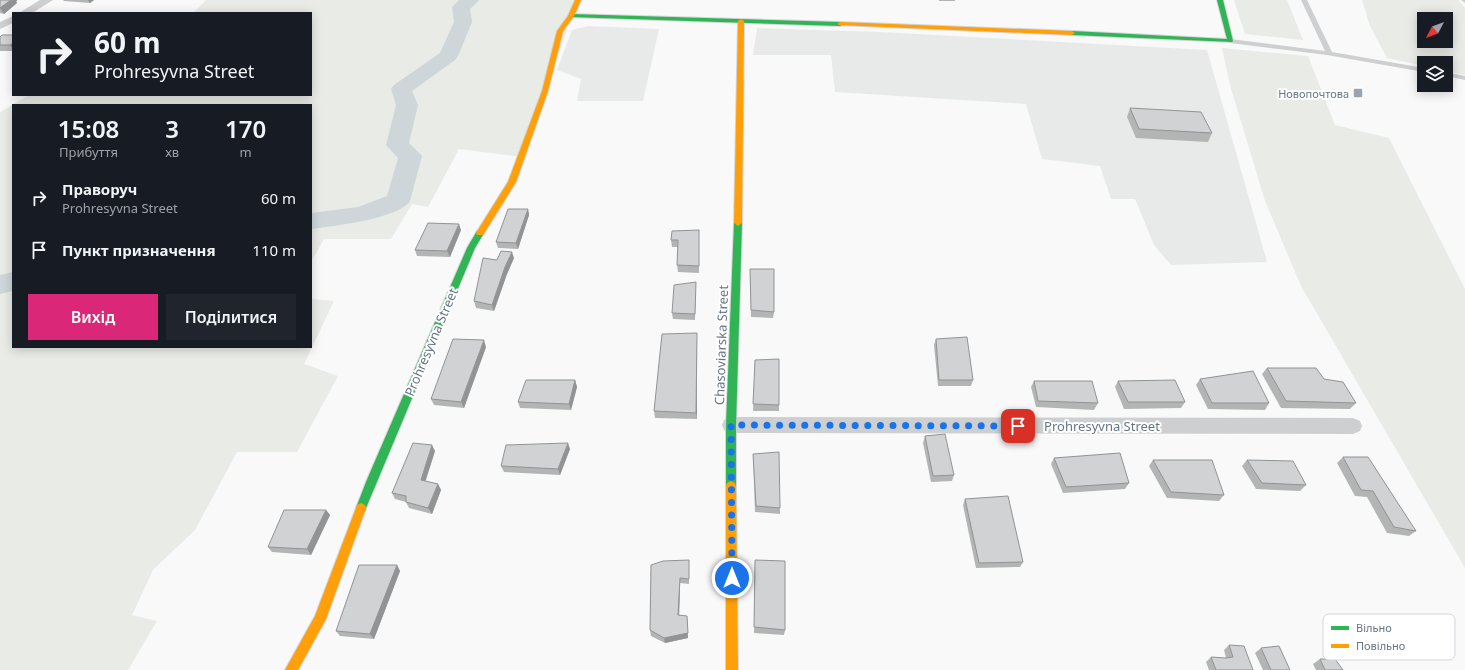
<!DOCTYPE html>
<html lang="uk">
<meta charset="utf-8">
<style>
:root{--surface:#171b24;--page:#20242c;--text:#f1f3f6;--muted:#9ea1a6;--accent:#db2777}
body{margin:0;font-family:"Noto Sans",sans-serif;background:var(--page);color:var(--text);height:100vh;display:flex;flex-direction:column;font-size:15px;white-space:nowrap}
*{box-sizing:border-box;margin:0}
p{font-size:13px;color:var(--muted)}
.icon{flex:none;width:22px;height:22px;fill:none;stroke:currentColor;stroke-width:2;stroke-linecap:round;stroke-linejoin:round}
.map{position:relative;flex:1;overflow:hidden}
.panel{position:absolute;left:12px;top:104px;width:300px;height:244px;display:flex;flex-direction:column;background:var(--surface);border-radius:0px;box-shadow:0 2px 10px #0003}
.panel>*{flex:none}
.hud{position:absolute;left:12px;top:12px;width:300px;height:84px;border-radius:0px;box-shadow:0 2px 10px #0003;background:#171b24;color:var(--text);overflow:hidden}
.needle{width:26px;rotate:229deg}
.controls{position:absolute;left:1417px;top:12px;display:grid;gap:8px}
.controls a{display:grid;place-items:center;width:36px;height:36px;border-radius:0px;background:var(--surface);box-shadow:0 2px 10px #0003;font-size:20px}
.pin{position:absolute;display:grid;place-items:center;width:34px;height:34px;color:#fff;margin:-17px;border-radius:8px;box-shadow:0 2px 6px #0006}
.me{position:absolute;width:44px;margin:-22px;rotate:0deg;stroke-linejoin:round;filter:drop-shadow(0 0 3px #0008)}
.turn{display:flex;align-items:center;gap:14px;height:84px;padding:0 16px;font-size:18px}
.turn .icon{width:52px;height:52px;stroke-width:2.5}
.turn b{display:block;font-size:28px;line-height:34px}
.eta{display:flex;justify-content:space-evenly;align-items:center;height:68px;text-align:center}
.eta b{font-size:24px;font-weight:600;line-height:28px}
.cta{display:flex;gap:8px;margin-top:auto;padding:8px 16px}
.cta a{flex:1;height:46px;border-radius:0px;background:var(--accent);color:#fff;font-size:16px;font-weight:600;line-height:46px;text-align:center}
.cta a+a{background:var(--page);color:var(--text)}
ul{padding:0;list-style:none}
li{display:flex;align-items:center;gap:12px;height:52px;padding:0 16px}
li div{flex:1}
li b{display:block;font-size:15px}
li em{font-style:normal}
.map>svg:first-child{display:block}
</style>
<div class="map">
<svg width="1465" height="670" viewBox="0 0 1465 670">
<rect width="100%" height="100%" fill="#f9f9f9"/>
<g fill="#e8e9e9">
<polygon points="588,26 659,29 643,101 577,101 581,79 557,70 572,30"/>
<polygon points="757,28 881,32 1207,50 1267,262 1171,265 1154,245 1135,199 1111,199 1100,166 1042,159 1026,104 835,92 831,55 753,55"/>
</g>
<g fill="#e8ebe6" fill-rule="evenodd">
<polygon points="206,0 578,0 521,157 459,149 428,207 412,204 391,239 324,239 311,262 311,105 13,105 13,347 311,347 311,299 334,301 304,364 338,376 297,452 237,452 195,530 153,570 132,615 157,621 128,670 0,670 0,112 29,95 311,95 311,13 193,13"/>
<polygon points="1234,0 1287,0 1303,40 1245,34"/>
<path d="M1362,0H1458L1465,8V75L1446,71V63H1424V66L1387,58L1370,26ZM1424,19H1446V41H1424Z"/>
<polygon points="1222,48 1308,56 1335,125 1389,138 1465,289 1465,568 1301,286 1265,201 1230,85"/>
</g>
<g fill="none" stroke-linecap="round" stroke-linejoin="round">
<g fill="#ced6d9" fill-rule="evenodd">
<path d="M459,0H479L470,9L472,22L458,56L455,60L412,91L418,105L409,143L422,156L410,201C398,219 333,226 311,229V213L358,207L387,196L398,158L386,145L396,105L391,89L394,85L440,53L454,22L452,7Z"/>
<polygon points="13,272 13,291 0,294 0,275"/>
</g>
<g stroke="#d5d6d7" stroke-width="2">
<g id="fast">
<polygon points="1217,0 1223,0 1233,41 1232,42 1072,35 1069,33 1072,31 1227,39"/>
<polygon points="571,14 840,22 843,24 840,26 569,17 568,16"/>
<polygon points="738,220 742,223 736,425 736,486 735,489 731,491 727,489 726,486 726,425 734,223"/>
<polygon points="480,230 484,233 475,248 366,508 365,511 361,513 357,511 356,508 366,482 467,248 477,231"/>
</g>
</g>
<g stroke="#d5d6d7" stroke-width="2">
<g id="slow">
<polygon points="575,0 581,0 574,16 563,31 548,91 516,182 483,235 477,235 476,233 508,182 542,91 557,31 568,16"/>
<polygon points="741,19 744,21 742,223 738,226 734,223 738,21"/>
<polygon points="840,22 1072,31 1075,33 1072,35 838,25 838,23"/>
<polygon points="731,481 735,483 736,486 738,670 726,670 726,486 727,483"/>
<polygon points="361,503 365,505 366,508 326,619 298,670 285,670 315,616 356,508 357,505"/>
</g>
</g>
<g fill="#cecfd0" fill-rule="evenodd">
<polygon points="1301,0 1307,0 1332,52 1424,68 1424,72 1327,55 1230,43 1227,41 1230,39 1325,51"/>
<polygon points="1461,0 1465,0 1465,3"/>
<polygon points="1446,72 1465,76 1465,80 1446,76"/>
</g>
<g fill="#cecfd0" fill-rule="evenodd">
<polygon points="40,0 53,0 32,13 19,13"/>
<polygon points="13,16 13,23 0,29 0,22"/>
<polygon points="731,417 1353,418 1360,421 1362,426 1360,431 1353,434 731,433 724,430 722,425 724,420"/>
</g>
<use href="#fast" fill="#30b455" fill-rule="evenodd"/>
<use href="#slow" fill="#ff9f0a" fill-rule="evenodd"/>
</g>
<g fill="#b3b5b5">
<polygon points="0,0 17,1 16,1 17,3 4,14 0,13"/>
<polygon points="63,0 94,0 90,3 64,1"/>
<rect x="939" y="0" width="16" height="1"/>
<polygon points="13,35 13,51 0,51 0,37"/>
<polygon points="1130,108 1212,133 1208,142 1136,138 1127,117"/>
<polygon points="528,209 529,215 518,249 498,248 496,242"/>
<polygon points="461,230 450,257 417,256 415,250"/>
<polygon points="699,236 699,273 678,272 677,265 678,247 672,247 671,240"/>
<polygon points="514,258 507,274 494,311 476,308 474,301 497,260"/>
<polygon points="750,275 774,312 773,318 751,317"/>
<polygon points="696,282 695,320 673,319 672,313"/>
<polygon points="697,339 697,419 655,418 654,411"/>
<polygon points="936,339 973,380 971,386 938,386 934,345"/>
<polygon points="486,347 464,408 434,405 431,399"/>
<polygon points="755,360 779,405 779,411 753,411"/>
<polygon points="1267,368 1324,379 1356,403 1350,409 1281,408 1262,374"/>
<polygon points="1200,379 1269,403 1265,410 1208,409 1196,385"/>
<polygon points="575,380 577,387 571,410 520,408 518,402"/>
<polygon points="1034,381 1098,403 1094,410 1036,407 1031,387"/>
<polygon points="1118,381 1185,402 1181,408 1124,409 1115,387"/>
<polygon points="925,436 954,475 952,481 931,482 923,443"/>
<polygon points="570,449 560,475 504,472 501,466"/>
<polygon points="435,451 425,481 438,484 441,490 432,514 409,508 406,502 395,499 392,493"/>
<polygon points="753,454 780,508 780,514 755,512"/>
<polygon points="1343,457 1416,531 1409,536 1387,533 1367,497 1355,496 1337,463"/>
<polygon points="1054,458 1129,483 1125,489 1063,493 1051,464"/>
<polygon points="1153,460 1224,495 1219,501 1167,498 1149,466"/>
<polygon points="1247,460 1306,485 1300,491 1256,489 1242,466"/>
<polygon points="965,499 1023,562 1020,567 976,568 963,505"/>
<polygon points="326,510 330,515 311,555 272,552 268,547"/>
<polygon points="755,560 785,630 784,635 754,633"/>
<polygon points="397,565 400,571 374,639 340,636 336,631"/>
<polygon points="651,565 689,565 689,584 680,583 679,615 688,638 665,643 651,636 650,630"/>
<polygon points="1229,645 1253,670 1209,670 1206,662 1211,657 1226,658 1224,650"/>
<polygon points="1261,648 1290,670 1263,670 1255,653"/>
<polygon points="1320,659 1343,670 1316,670 1313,664"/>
</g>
<g fill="#929394">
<polygon points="11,0 17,0 17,1 16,1 17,3 4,14 0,8"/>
<polygon points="88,0 94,0 90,3"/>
<polygon points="13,43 13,49 10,45"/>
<polygon points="528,209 529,215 518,249 516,243"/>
<polygon points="459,224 461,230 450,257 447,251"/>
<polygon points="512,252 514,258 507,274 494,311 492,305 505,267"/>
<polygon points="697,333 697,419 696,413"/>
<polygon points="484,340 486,347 464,408 461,402"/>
<polygon points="575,380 577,387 571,410 569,404"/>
<polygon points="568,443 570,449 560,475 558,469"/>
<polygon points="432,445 435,451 424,486 421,480"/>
<polygon points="438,484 441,490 432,514 428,508"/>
<polygon points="326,510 330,515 311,555 307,549"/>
<polygon points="397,565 400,571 374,639 370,634"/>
<polygon points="680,578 680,583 679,620 678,615"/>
<polygon points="687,616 688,638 665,643 664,638"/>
</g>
<g fill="#d0d2d3" stroke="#929394">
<polygon points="0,0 11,0 0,8"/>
<polygon points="2,35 13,35 13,43 10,45 0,45 0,37"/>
<polygon points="1130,108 1201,112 1212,133 1139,129"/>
<polygon points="508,209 528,209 516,243 496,242"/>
<polygon points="428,223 459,224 447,251 415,250"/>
<polygon points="699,230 699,266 677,265 678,240 671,240 672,231"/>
<polygon points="501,251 512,252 505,267 492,305 474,301 483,258 497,260"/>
<polygon points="750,269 774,269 774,312 751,310"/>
<polygon points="696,282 695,314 672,313 674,285"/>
<polygon points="697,333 696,413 654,411 662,334"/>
<polygon points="967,337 973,380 939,380 936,339"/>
<polygon points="453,339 484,340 461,402 431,399"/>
<polygon points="779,359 779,405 753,404 755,360"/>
<polygon points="1267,368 1316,368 1324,379 1343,382 1356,403 1286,401"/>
<polygon points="1253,371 1269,403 1212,403 1200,379"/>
<polygon points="526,380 575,380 569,404 518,402"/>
<polygon points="1175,380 1185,402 1128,402 1118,381"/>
<polygon points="1034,381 1092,381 1098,403 1038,401"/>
<polygon points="945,434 954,475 933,476 925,436"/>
<polygon points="413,443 432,445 421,480 438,484 428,508 406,502 406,496 392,493"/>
<polygon points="568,443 558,469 501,466 506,445"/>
<polygon points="779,452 780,508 756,506 753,454"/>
<polygon points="1120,453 1129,483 1066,487 1054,458"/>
<polygon points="1343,457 1368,457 1416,531 1394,527 1373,491 1361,490"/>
<polygon points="1153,460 1212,460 1224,495 1171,492"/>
<polygon points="1247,460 1293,461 1306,485 1262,483"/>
<polygon points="1008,496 1023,562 979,563 965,499"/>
<polygon points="284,510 326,510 307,549 268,547"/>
<polygon points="689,560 689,579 680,578 678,615 687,616 688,633 664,638 650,630 651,565 663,561"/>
<polygon points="755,560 785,561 785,630 754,627"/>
<polygon points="359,565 397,565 370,634 336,631"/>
<polygon points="1229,645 1244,646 1253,670 1216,670 1211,657 1226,658 1233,657"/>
<polygon points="1279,646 1290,670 1271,670 1261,648"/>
<polygon points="1320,659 1335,659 1343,670 1325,670"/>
</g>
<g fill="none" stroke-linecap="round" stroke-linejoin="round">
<polyline stroke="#1a73e8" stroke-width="7" stroke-dasharray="0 12.6" points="732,578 731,425 1018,426"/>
</g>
<rect fill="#99a4ac" stroke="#fff" stroke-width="1.5" x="1353" y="88" width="10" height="10" rx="2"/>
<g text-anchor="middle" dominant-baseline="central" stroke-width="4" stroke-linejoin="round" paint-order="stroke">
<g font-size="11" fill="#657683" stroke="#fff" text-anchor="end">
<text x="1349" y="93">Новопочтова</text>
</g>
<g font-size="13" fill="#657683" stroke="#fff">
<text transform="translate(431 342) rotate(-67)">Prohresyvna Street</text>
<text transform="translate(721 345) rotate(-88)">Chasoviarska Street</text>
<text x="1102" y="426">Prohresyvna Street</text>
</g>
</g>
<rect x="1323" y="614" width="132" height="46" rx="6" fill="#fff" stroke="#d1d6da" stroke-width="1"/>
<rect x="1331" y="626" width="18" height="4" fill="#30b455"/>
<rect x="1331" y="644" width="18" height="4" fill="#ff9f0a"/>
<g font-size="11" fill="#657683">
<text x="1356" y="632">Вільно</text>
<text x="1356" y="650">Повільно</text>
</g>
</svg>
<div class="controls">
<a><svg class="needle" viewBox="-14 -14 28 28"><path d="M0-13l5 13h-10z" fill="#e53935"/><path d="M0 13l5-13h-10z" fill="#9ea1a6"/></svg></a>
<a><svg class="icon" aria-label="layers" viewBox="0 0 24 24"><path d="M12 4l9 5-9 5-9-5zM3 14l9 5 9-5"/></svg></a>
</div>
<div class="pin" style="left:1018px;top:426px;background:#d93025"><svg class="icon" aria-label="arrive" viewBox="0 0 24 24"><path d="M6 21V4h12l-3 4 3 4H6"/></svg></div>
<svg class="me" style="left:732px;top:578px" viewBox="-20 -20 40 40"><circle r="17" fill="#1a73e8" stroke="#fff" stroke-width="3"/><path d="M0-11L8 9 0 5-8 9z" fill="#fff"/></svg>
<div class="hud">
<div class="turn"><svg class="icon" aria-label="right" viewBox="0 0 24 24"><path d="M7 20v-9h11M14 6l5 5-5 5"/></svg><div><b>60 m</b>Prohresyvna Street</div></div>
</div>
<section class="panel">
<div class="eta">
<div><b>15:08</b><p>Прибуття</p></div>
<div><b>3</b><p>хв</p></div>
<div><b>170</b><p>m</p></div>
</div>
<ul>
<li><svg class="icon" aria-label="right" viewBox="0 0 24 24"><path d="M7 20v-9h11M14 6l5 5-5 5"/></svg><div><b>Праворуч</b><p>Prohresyvna Street</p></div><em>60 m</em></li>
<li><svg class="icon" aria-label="arrive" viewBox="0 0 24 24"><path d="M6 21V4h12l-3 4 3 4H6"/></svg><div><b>Пункт призначення</b></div><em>110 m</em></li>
</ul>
<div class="cta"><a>Вихід</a><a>Поділитися</a></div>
</section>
</div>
